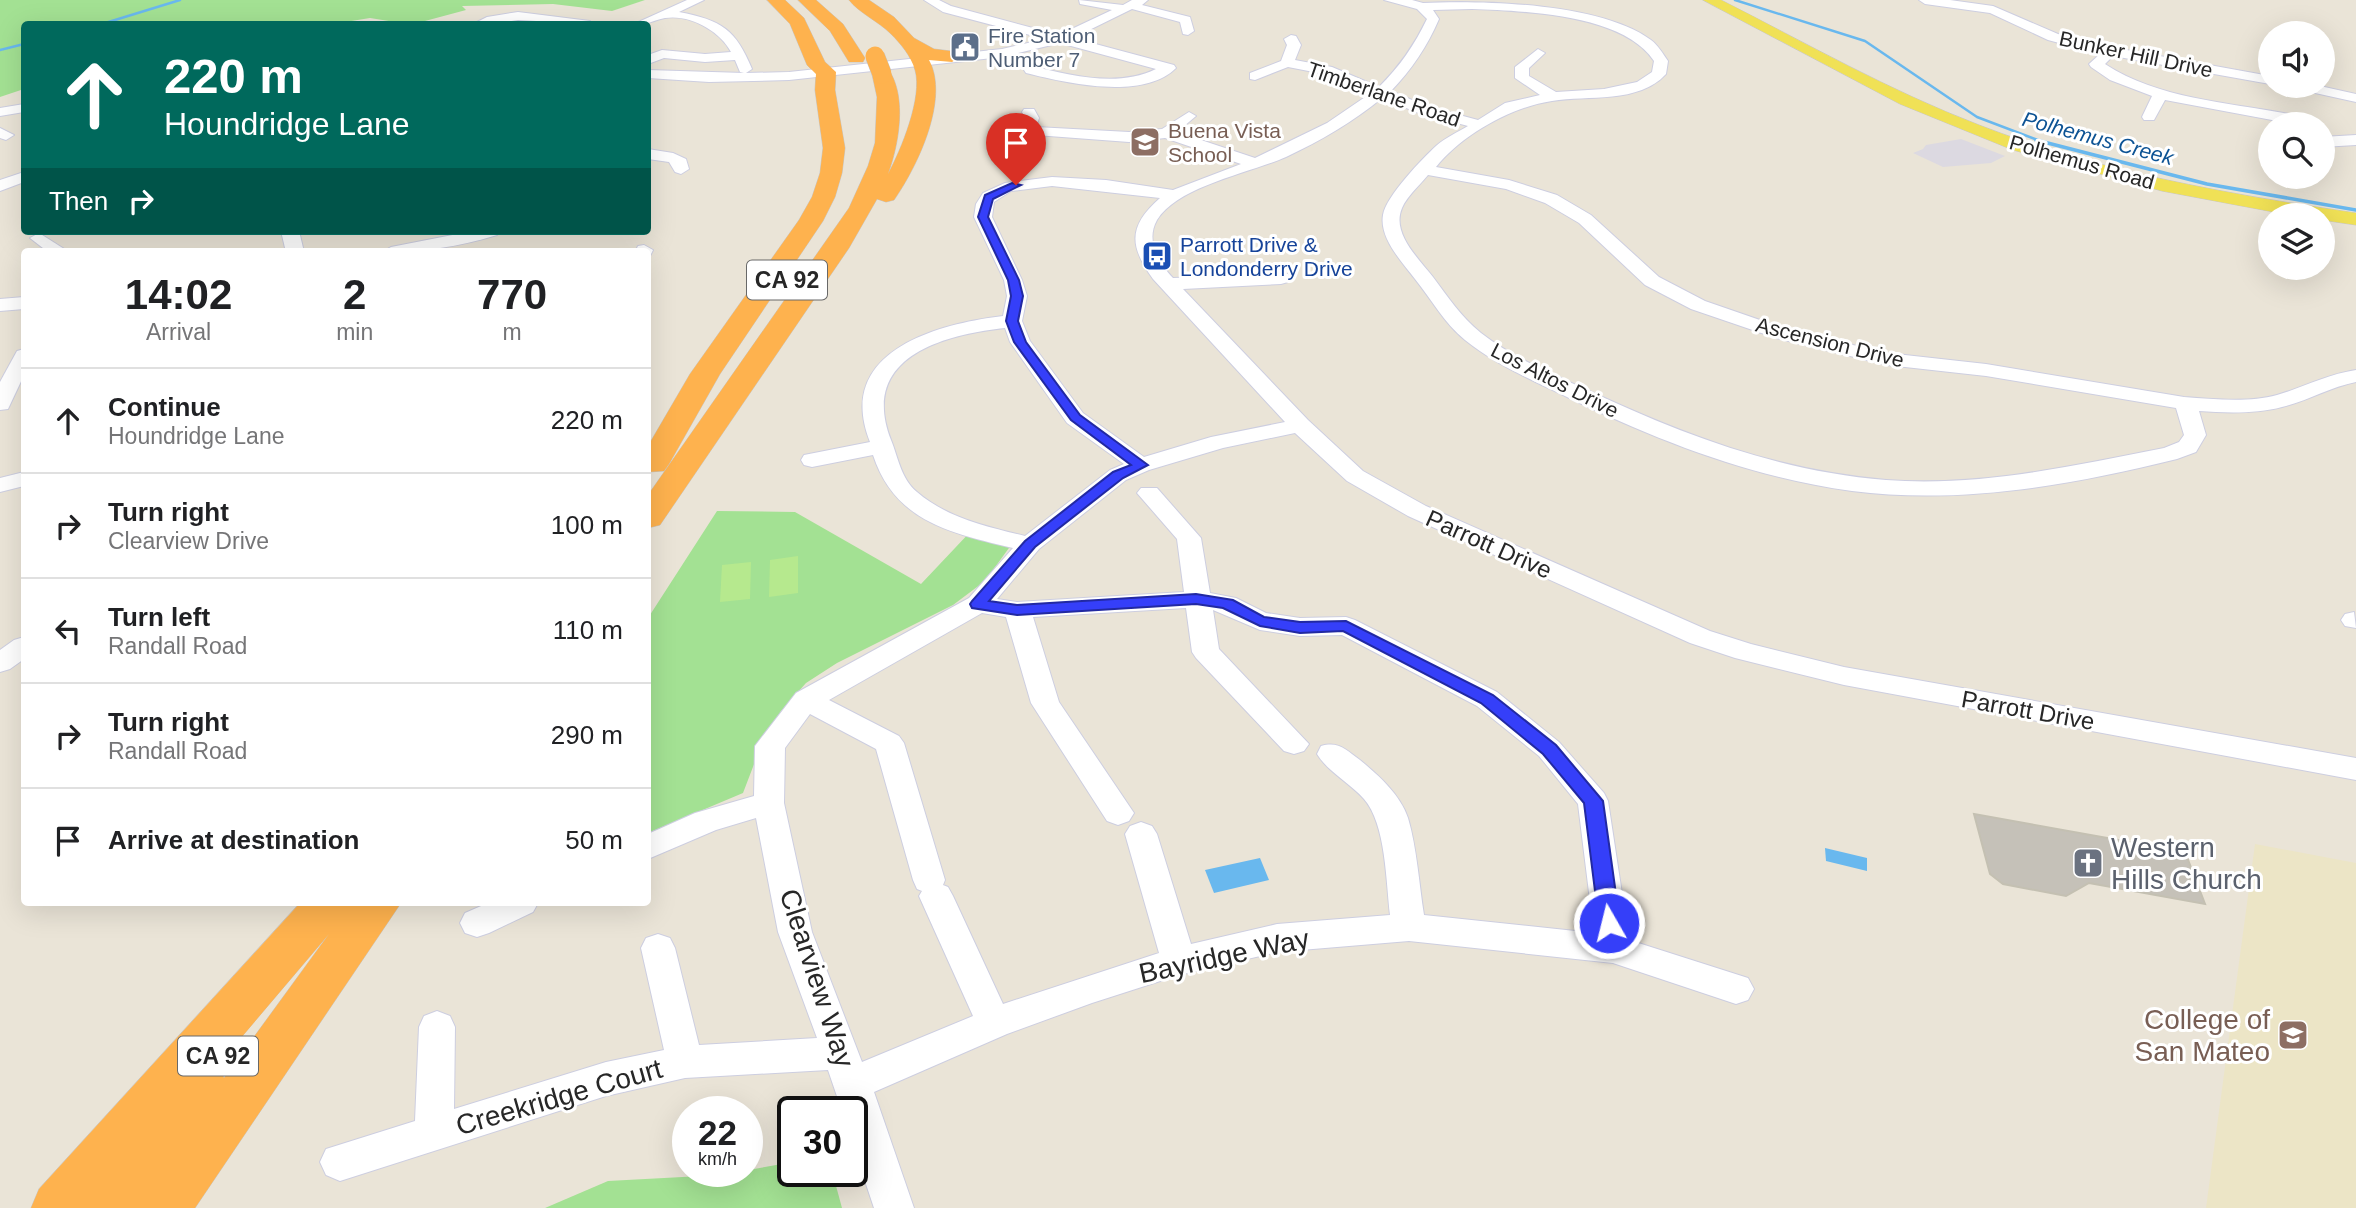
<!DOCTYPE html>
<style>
:root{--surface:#fff;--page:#f6f6f6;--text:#202124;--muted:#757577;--line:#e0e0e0}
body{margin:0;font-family:Helvetica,sans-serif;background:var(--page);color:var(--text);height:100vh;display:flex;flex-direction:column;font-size:26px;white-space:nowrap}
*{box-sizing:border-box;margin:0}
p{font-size:23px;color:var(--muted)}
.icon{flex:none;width:38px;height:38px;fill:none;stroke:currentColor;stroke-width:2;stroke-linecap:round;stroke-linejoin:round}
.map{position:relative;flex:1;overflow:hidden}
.sheet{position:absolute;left:21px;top:248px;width:630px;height:658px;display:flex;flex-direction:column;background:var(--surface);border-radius:7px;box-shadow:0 7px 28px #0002}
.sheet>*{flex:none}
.guide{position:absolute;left:21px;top:21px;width:630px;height:214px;border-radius:7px;box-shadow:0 7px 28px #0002;background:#00695c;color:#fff;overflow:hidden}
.tools{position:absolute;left:2258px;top:21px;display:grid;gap:14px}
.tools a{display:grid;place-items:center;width:77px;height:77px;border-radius:50%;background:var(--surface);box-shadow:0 7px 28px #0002;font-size:35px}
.speed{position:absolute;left:672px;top:1096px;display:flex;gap:14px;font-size:35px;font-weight:700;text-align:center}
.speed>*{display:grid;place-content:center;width:91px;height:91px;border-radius:50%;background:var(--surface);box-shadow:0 7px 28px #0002;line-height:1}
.speed small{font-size:18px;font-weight:400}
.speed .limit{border:4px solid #111;border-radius:10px;background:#fff;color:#111}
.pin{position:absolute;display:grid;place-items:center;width:60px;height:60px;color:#fff;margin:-72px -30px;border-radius:50% 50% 50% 0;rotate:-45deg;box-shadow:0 0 7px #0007}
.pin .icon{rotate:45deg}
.me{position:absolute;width:77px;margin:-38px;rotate:352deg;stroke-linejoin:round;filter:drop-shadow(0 0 5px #0008)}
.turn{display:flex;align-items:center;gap:24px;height:147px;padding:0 28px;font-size:32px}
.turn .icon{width:91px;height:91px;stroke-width:2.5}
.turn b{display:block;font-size:49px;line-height:60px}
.then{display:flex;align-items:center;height:66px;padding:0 28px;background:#0003;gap:14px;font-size:26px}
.eta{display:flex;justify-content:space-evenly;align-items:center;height:119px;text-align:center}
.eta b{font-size:42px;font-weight:800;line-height:49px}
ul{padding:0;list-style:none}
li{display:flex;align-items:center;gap:21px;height:105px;padding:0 28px;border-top:2px solid var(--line)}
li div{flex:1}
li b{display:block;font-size:26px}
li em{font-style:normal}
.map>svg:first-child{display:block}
</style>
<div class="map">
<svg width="2356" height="1208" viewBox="0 0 2356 1208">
<rect width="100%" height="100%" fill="#eae4d7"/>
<polygon fill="#dcd9e1" points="1961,139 2005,156 1991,163 1943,167 1913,153 1923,149 1926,145"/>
<polygon fill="#ece5c6" points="2255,844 2356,863 2356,1208 2206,1208"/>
<g fill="#a3e193">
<polygon points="0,0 645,0 612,11 553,4 462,6 466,10 425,21 395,22 370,18 333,24 24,24 24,89 0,97"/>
<polygon points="717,511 795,512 921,584 972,530 1014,541 985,581 953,605 837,663 806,683 781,711 761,746 743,793 648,833 648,618"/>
<polygon points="793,1162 793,1171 832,1171 842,1208 545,1208 608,1181 720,1175"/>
</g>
<g fill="#b6e98e">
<polygon points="798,556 798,593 769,597 770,560"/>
<polygon points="751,562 750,599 720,602 722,565"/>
</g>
<g fill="#69b8ee">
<polygon points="1825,848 1867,858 1867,871 1826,861"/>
<polygon points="1260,858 1269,880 1214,893 1205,870"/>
</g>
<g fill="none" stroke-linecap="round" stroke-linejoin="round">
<g stroke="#69b8ee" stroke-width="2.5">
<polyline points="1735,0 1865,41 1977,117 2043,142"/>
<polyline points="102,24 180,0"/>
<polyline points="0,50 24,44"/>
</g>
<polyline stroke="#69b8ee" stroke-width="3.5" points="2036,140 2207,184 2356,210"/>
</g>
<polygon fill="#c5c1b8" stroke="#c4c0b2" stroke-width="2" points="1974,814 2185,852 2205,904 2089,883 2066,896 2003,884 1990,874"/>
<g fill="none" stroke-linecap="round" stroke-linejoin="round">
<g stroke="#cdcee0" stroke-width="2">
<g id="minor">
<path d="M687,0H704L679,12C722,20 736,30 752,69L746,73L789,72L1002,49L1045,39L943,12L924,0H939L951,6L1059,35L1112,10L1080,4L1079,0L1123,5L1132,0H1148L1142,5L1190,17L1194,31L1188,35L1183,34L1180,22L1132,9L1073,38L1174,65L1176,68C1143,101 1066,83 1026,73L1024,70L1031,66C1070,75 1118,88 1156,69L1060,43L1002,57L789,80L709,82L648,78V70L744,73L740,72L735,60L705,62L664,58L648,64V55L662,50L705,54L731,52C720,31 690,14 665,18C651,21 649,25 634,24Z"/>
<path d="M1384,0H1412L1423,3C1483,0 1601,3 1651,40C1658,45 1663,54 1668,61L1666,74C1639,104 1588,95 1552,101C1511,107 1462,135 1436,167L1509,180L1557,195L1591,215L1659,277L1705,301L1789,330L1887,353L1986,364L2184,397C2213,399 2249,403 2277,395C2304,387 2328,374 2356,370V382C2330,387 2308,401 2282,407C2257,414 2225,413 2199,411L2206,435L2196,452L2177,459C2072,485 1960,505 1852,491C1750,477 1659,441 1567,397C1532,380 1496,365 1465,340C1444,323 1432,300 1415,279C1402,262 1379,238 1383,215C1386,196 1423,158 1436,146C1445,138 1458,132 1468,126L1416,112L1382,98C1353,122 1320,141 1286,157C1250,173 1178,186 1157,220C1145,241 1159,263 1173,278L1288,274L1290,278L1288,282L1281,284L1183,289L1308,420L1363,471L1426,506L1710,631L1751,644L1844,667L2356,758V780L1844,685L1735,658L1690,643L1408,516L1347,481L1295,433L1223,448L1149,470L1126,480L1039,549L997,599L1017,602L1184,592L1177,539L1137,493L1141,488H1157L1201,538L1210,593L1236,598L1266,613L1300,618L1346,617L1355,620L1497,692L1559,742L1604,793L1608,801L1629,940L1748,978L1754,989L1748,1000L1736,1004L1613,963L1409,941L1277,952L1179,975L1092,1003L1007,1034L874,1092L914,1208H874L852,1142V1111H842L828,1070L685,1078L606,1096L340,1181L326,1175L320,1162L326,1149L415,1121L419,1027L424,1016L437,1011L450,1016L455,1027L454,1109L606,1062L664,1050L641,948L646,938L658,934L670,938L675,948L699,1045L817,1038L778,932L756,818L716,830L648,859V834L695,813L754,796L755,746L796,693L969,598L1013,548C951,533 895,522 873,455L812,467L804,465L801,460L804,455L870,442C834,352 936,324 1003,316L1007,296L1004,280L974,217L976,204L983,193L1005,183L1052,177L1106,180L1173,190L1241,164L1165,138L1129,142L1022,134L1019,131L1025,118L1022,112L1024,109H1034L1039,118L1036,127L1129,132L1162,129L1189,112L1196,116L1177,132L1255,158L1327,123L1371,93L1324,74L1288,67L1255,80L1250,79V73L1281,61L1287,45L1284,39L1291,35L1296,36L1301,45L1295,60L1332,67L1379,87C1400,66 1414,46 1427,19L1417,9ZM1472,9C1524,11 1623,14 1654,61L1652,72L1637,82L1604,89L1556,92L1529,76V68L1545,53L1538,49L1515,67V78L1540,95L1505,103L1478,120L1426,106L1391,91C1412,69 1427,47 1439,19L1433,10ZM1428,175L1506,189L1545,203L1579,223L1645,285L1691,309L1776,338L1887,365L1986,376L2176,408L2184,435L2179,442L2164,448C2072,466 1980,487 1886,480C1777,471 1681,434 1583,388C1548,372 1512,357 1481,333C1461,317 1448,297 1433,277C1419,259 1391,233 1402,208C1407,196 1420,185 1428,175ZM1052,186L1160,198C1128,226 1129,246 1153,279L1285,422L1211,437L1144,457L1083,413L1030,341L1022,321L1027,296L1022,280L992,217L994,202L1011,191ZM1005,328L1010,342L1067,423L1124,464L1110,470L1025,536C988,527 947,518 917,492C901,479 898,457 891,440C859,358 941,335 1005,328ZM1186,608L1192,652L1196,658L1284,751L1294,754L1304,751L1309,744L1219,649L1213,610L1260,630L1300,636L1342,635L1477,706L1539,756L1578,804L1594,933L1424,915C1419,884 1417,848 1408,818C1400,794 1378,775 1360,760C1346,750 1339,741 1321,746L1317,754C1328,772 1350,783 1364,799C1386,824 1386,882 1390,915L1277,924L1191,944L1157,834L1152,826L1141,822L1130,826L1125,834L1159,953L1003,1004L953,896L948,887L943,885L945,880L904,743L899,736L829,700L982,613L1006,617L1031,703L1107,821L1118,825L1129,821L1134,813L1059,702L1033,617ZM810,714L876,749L913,880L917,889L922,891L919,896L973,1016L862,1062L812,932L784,803L785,748Z"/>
<path d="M1919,0H1950L1993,6L2058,34L2088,43L2270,76V84L2113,56L2105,64C2160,100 2230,102 2294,115L2315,124H2294L2165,100L2154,120H2144L2142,117L2152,96L2110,80L2091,67L2089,64L2100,54L2048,40L1990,13L1925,4Z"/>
<polygon points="518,12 590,21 592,24 518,20 490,24 473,24 487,17"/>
<polygon points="2295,86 2320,86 2356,94 2356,102 2297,89"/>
<polygon points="24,104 24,112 0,116 0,108"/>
<polygon points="0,128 14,135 6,140 0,138"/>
<polygon points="2356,135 2356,145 2322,147 2322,137"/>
<polygon points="648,149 673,153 686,159 689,169 681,174 675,172 669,162 648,159"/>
<polygon points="24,172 24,182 0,191 0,180"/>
<polygon points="281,231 299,231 304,252 286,252"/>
<path d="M473,231H500L497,235C458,247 423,252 382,252L391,247Z"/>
<polygon points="39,233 69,252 48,252 30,238"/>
<polygon points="644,245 653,250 650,256 648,257 648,252 635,252 638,246"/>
<polygon points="24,297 24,309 0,311 0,299"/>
<polygon points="24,349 24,375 8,409 0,410 0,382 17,351"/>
<polygon points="24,472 24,486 0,492 0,478"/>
<polygon points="2354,612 2356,628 2345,626 2341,620 2345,614"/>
<polygon points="24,637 24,659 10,669 0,672 0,650 14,640"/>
<polygon points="488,903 538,903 533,912 489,933 477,937 465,933 460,923 465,913"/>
</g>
</g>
<g stroke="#c7c7c7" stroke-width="1">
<path id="major" d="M1703,0H1721C1806,43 1890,91 1979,125C2100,172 2228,194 2356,213V225L2322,220V215H2290L2162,191L2013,150L1900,104Z"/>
</g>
<g stroke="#c7c7c7" stroke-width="1">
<g id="highway">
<polygon points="767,0 785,0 804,18 825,62 836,72 835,90 845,148 842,173 835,197 823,221 720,374 669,464 664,471 648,472 648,446 690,374 799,220 812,197 820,173 823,148 815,90 816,74 807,65 790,24"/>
<polygon points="798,0 816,0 843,24 865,58 863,62 849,62 830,31"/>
<path d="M849,0H869L894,17L914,38L934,49L959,52L961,56L952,62L929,60C950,99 917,167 894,200L886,202L877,199L849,248L660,525L648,528V495L849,208L868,166L875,143L877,97L872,74L875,70H889C907,98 899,144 888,174C901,150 923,97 915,70C911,56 901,44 891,34C878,21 859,13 849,0Z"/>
<path d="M300,903H351L350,906L352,903H401L195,1208H31L39,1189ZM329,934L224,1078L218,1065Z"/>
</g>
</g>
<use href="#minor" fill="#fff" fill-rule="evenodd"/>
<use href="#major" fill="#f0e156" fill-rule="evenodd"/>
<use href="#highway" fill="#feb24e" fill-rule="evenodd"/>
<g stroke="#c7c7c7" stroke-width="20" stroke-linecap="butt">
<polyline id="highway-bridge" points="875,56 882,74"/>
</g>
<use href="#highway-bridge" stroke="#feb24e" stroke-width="19"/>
</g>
<polygon fill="#353ff9" stroke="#2229a2" stroke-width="2" points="1012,183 1021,185 993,199 988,217 1019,280 1023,296 1018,321 1026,342 1080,415 1148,465 1123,478 1035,547 989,601 1017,605 1196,594 1233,600 1264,617 1300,622 1346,621 1493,695 1556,745 1603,801 1620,923 1617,929 1609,932 1602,929 1599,923 1584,803 1543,754 1481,703 1343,631 1300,633 1260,626 1223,608 1196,604 1017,615 972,608 970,604 972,601 1025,541 1113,472 1131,465 1071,420 1014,342 1006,321 1011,296 1008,280 978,217 985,195"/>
<defs>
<g id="civic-square" transform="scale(1.575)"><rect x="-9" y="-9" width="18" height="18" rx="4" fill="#5c6f8a" stroke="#fff"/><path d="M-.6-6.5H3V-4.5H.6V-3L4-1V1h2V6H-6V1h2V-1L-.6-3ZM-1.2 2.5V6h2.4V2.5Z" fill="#fff"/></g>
<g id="school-square" transform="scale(1.575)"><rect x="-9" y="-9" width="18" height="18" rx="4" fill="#8d6e63" stroke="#fff"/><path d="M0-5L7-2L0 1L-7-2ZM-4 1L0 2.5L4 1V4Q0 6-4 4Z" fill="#fff"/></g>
<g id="bus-square" transform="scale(1.575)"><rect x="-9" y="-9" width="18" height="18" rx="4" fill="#1a4fb4" stroke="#fff"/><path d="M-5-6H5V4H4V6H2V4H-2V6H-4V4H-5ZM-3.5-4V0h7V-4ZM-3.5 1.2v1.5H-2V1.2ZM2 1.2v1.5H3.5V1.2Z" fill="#fff"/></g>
<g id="church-square" transform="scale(1.575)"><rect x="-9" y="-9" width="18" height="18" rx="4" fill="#6b7280" stroke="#fff"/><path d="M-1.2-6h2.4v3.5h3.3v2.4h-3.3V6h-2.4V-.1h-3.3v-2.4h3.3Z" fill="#fff"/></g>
<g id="university-square" transform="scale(1.575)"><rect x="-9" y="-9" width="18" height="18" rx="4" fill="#8d6e63" stroke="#fff"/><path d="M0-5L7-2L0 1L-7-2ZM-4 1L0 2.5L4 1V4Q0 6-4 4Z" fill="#fff"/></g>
</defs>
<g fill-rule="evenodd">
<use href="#civic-square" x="965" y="47"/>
<use href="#school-square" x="1145" y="142"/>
<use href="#bus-square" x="1157" y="256"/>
<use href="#church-square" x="2088" y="863"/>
<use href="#university-square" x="2293" y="1035"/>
</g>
<g text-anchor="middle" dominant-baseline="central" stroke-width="6" stroke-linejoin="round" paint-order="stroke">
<g font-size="21" fill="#4e5e75" stroke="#fff" text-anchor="start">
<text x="988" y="35">Fire Station<tspan x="988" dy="24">Number 7</tspan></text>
</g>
<g font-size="21" fill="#272727" stroke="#fff">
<text transform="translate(2136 54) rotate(12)">Bunker Hill Drive</text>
<text transform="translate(1384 94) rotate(19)">Timberlane Road</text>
<text transform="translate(2082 162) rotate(16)">Polhemus Road</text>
<text transform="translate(1830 342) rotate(14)">Ascension Drive</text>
<text transform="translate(1555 380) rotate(27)">Los Altos Drive</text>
</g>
<g font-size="21" fill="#785e54" stroke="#fff" text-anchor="start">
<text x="1168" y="130">Buena Vista<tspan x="1168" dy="24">School</tspan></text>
</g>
<g font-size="21" font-style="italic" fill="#0d5394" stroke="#fff">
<text transform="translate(2098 138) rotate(15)">Polhemus Creek</text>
</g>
<g font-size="21" fill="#164399" stroke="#fff" text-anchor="start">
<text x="1180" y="244">Parrott Drive &amp;<tspan x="1180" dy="24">Londonderry Drive</tspan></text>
</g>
<g fill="#fff" stroke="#686868" stroke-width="2">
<rect x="747" y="260.5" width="80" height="39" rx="5"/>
<rect x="178" y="1036.5" width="80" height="39" rx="5"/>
</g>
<g font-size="23" font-weight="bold" fill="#272727">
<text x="787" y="280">CA 92</text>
<text x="218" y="1056">CA 92</text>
</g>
<g font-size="24" fill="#272727" stroke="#fff">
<text transform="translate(1489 544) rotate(24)">Parrott Drive</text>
<text transform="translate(2028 710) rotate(10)">Parrott Drive</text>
</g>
<g font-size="28" fill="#5b616d" stroke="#fff" text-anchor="start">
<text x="2111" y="847">Western<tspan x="2111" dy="32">Hills Church</tspan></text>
</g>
<g font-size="28" fill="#272727" stroke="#fff">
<text transform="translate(1224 956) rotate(-12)">Bayridge Way</text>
<text transform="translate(817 978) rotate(72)">Clearview Way</text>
<text transform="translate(559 1097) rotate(-16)">Creekridge Court</text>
</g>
<g font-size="28" fill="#785e54" stroke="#fff" text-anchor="end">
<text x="2270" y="1019">College of<tspan x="2270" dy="32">San Mateo</tspan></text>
</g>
</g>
</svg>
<div class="tools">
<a><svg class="icon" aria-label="sound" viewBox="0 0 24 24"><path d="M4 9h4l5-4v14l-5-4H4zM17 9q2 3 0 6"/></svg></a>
<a><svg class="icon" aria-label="search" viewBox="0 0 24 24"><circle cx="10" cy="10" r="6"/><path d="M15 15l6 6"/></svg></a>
<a><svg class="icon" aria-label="layers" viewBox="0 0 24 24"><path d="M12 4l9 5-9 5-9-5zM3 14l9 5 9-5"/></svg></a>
</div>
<div class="speed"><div>22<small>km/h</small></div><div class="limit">30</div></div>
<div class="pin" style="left:1016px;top:185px;background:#d93025"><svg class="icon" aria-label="arrive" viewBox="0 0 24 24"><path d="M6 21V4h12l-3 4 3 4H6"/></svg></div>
<svg class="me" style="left:1609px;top:923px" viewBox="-20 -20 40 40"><circle r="17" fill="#353ff9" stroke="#fff" stroke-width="3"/><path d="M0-11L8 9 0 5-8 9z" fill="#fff"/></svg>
<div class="guide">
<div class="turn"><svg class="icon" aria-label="ahead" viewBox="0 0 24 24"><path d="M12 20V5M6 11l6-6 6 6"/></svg><div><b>220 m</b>Houndridge Lane</div></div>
<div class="then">Then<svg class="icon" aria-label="right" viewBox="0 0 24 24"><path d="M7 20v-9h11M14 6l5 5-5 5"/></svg></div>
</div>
<section class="sheet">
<div class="eta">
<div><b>14:02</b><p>Arrival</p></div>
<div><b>2</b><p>min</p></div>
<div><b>770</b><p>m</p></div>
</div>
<ul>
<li><svg class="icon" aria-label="ahead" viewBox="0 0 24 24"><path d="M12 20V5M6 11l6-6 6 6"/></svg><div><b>Continue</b><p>Houndridge Lane</p></div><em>220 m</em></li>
<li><svg class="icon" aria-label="right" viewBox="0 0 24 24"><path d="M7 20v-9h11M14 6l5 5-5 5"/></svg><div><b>Turn right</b><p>Clearview Drive</p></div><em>100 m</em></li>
<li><svg class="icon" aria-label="left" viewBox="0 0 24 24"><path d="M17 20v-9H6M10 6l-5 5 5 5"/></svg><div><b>Turn left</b><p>Randall Road</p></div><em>110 m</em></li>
<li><svg class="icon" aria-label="right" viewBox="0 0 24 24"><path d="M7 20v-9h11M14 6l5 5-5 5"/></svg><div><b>Turn right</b><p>Randall Road</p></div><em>290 m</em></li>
<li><svg class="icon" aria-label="arrive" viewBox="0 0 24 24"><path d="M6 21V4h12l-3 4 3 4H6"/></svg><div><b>Arrive at destination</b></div><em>50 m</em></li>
</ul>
</section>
</div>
